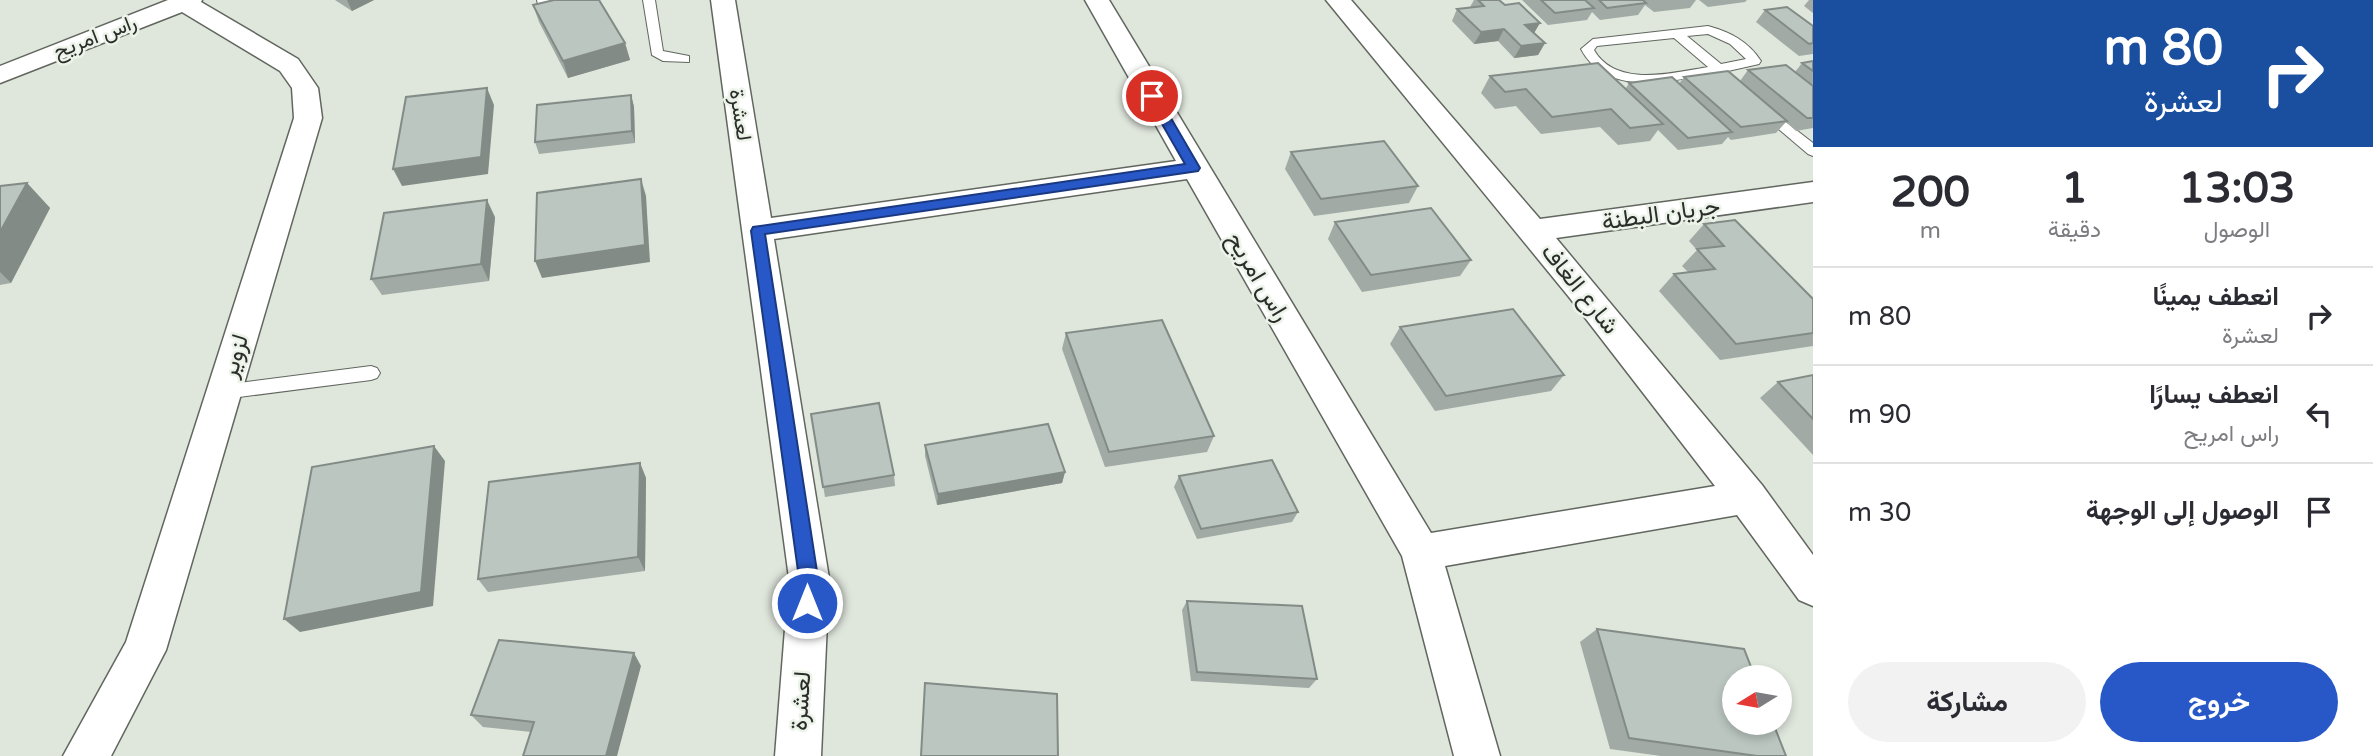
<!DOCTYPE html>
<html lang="ar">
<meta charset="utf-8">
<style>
:root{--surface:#fff;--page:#f2f2f3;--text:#2b2b33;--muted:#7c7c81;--line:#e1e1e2;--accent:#2858c7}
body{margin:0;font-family:"Varela Round",Vazirmatn,sans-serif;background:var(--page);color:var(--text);direction:rtl;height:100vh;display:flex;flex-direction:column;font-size:26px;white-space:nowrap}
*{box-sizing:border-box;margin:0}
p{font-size:23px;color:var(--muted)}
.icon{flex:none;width:38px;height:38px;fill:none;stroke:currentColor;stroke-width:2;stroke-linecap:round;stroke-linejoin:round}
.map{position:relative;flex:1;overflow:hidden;direction:ltr}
.drawer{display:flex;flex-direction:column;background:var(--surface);width:560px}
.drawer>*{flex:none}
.top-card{background:#1a4fa0;color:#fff;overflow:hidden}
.needle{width:46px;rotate:259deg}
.fabs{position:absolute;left:1722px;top:665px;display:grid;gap:14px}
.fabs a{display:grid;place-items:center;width:70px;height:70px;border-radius:50%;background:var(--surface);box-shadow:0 4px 10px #0003;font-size:35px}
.pin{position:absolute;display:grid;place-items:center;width:60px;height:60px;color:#fff;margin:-30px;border:4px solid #fff;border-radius:50%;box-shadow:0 2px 7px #0007}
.me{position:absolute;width:77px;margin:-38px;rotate:0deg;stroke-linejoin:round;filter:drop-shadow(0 0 5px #0008)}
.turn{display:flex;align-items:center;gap:24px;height:147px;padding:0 35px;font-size:32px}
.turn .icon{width:91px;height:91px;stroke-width:2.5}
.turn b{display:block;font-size:49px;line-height:60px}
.eta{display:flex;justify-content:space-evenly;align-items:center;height:119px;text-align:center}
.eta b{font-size:42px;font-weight:700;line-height:49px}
.primary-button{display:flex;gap:14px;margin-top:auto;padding:14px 35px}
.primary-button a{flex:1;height:80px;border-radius:42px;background:var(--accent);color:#fff;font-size:28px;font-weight:700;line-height:80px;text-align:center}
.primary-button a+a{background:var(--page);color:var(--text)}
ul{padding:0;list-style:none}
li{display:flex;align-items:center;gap:21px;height:98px;padding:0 35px;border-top:2px solid var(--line)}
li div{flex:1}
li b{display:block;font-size:26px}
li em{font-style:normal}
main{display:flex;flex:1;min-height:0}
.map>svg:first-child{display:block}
</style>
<main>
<section class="drawer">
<div class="top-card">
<div class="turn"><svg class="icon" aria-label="right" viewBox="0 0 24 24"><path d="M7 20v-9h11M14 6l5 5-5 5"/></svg><div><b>80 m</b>لعشرة</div></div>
</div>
<div class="eta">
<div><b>13:03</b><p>الوصول</p></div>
<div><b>1</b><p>دقيقة</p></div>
<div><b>200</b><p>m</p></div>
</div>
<ul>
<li><svg class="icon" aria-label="right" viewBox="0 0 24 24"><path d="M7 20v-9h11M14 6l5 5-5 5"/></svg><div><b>انعطف يمينًا</b><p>لعشرة</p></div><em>80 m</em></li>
<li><svg class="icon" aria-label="left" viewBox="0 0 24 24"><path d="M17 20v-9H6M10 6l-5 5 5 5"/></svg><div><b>انعطف يسارًا</b><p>راس امريح</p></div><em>90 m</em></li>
<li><svg class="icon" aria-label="arrive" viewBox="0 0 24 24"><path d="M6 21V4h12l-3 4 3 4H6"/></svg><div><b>الوصول إلى الوجهة</b></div><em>30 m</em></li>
</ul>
<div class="primary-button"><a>خروج</a><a>مشاركة</a></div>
</section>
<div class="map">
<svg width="1813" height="756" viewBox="0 0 1813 756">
<rect width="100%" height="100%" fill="#dfe6dc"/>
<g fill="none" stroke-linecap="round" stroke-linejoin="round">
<g stroke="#61675f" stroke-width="2">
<g id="lane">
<polygon points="537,0 551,0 542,6 538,5"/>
<polygon points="643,0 655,0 663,51 689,56 689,62 663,61 652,55"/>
<path d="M1708,26C1730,32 1748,41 1761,61L1759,64L1728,71V76L1715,73C1671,81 1607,98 1581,49L1593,39ZM1708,34L1730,44L1746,59L1721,64L1687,36ZM1674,38L1708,67C1672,73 1616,88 1594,50L1597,46Z"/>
<polygon points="1765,106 1813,143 1813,156 1808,154 1760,113 1760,107"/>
<polygon points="371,366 377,368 380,373 377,378 371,380 224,399 218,397 215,392 218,387 224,385"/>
</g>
</g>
<g stroke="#61675f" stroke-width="3">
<g id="street">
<polygon points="168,0 202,0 201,2 298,59 318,88 322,118 166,650 111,756 63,756 126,642 294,118 292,88 280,71 182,12 0,83 0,66"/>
<polygon points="711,0 735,0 771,218 1176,161 1085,0 1109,0 1431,533 1715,486 1569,297 1326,0 1351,0 1540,219 1813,182 1813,202 1556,238 1762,485 1813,555 1813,606 1799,600 1737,515 1445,566 1500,756 1454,756 1402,556 1187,179 774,239 829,578 821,756 775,756 789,578"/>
</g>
</g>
<use href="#lane" fill="#fff" fill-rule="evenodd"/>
<use href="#street" fill="#fff" fill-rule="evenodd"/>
</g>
<g fill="#a1aaa5">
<polygon points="335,0 374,0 352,11"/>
<polygon points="1474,0 1499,0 1545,43 1538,55 1514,58 1498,41 1474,44 1452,21 1457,9 1470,7"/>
<polygon points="1522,0 1696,0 1690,8 1654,12 1645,5 1638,15 1600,20 1592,12 1587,20 1548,25"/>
<polygon points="1699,0 1747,0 1745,2 1708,7"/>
<polygon points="1809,0 1813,0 1813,13 1804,6"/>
<polygon points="533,5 625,43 630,60 568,78 539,22"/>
<polygon points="1765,10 1813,26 1813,54 1799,56 1756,22"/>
<polygon points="1813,61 1813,128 1796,131 1786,122 1776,133 1731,140 1728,137 1722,144 1678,150 1658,130 1650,141 1618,145 1600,127 1541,134 1516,106 1495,109 1481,93 1490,76 1626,88 1629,83 1679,84 1684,77 1740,81 1748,70 1795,72 1802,63"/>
<polygon points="631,95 634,107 635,143 539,154 535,142"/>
<polygon points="1291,152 1418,186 1409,203 1314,216 1285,169"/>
<polygon points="27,183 50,208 11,283 0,285 0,186"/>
<polygon points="495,217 489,281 382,295 371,279"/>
<polygon points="1335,222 1471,260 1460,276 1362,292 1328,239"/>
<polygon points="1704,224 1813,299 1813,346 1720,360 1659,291 1674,274 1688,272 1682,266 1697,250 1689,241"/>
<polygon points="1400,327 1564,375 1551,391 1435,411 1390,344"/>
<polygon points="1066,333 1214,436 1207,452 1105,467 1062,349"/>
<polygon points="1813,375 1813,455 1760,398 1778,382"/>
<polygon points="813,425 894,475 895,486 825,497"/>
<polygon points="925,445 1065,472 1062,483 937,505 925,456"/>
<polygon points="640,463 646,478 645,571 488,592 478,579"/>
<polygon points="1179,476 1298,512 1292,522 1197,539 1174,487"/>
<polygon points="1187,601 1317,679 1309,688 1191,681 1182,610"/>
<polygon points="1597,629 1786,756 1661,756 1610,749 1580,642"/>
<polygon points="641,666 531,732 483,727 471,715"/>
</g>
<g fill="#838b86">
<polygon points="347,0 374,0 352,11"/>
<polygon points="1540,23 1533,35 1525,25"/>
<polygon points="1504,29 1498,41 1474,44 1481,32"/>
<polygon points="625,43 630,60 568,78 563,61"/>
<polygon points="1545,43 1538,55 1514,58 1521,46"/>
<polygon points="487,88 494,105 488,174 402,186 393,169"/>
<polygon points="631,95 634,107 635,143 632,131"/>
<polygon points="641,179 646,196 650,262 542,278 535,261"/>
<polygon points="27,183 50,208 11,283 0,272 0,232"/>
<polygon points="487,200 495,217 489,281 481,264"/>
<polygon points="434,446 445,461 433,606 300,632 284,619"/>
<polygon points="640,463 646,478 645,571 638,557"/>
<polygon points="1065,472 1062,483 937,505 938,494"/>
<polygon points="634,653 641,666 617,756 606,756"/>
</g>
<g fill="#bbc6c0" stroke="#838b86" stroke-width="2">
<polygon points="554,0 599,0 625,43 563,61 533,5"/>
<polygon points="1478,0 1499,0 1505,5 1519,3 1540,23 1525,25 1545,43 1521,46 1504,29 1481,32 1457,9 1484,6"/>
<polygon points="1541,0 1585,0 1594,8 1555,13"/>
<polygon points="1599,0 1643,0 1646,3 1607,8"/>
<polygon points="1787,7 1813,26 1813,43 1809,44 1765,10"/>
<polygon points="1813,61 1813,71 1802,63"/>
<polygon points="1598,63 1663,124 1630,128 1611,109 1552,117 1526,89 1505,92 1490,76"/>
<polygon points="1786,65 1813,86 1813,118 1807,118 1748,70"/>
<polygon points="1728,71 1787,121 1741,127 1684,77"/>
<polygon points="1672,77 1732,132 1688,138 1629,83"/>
<polygon points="487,88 481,157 393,169 406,97"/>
<polygon points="631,95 632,131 535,142 537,105"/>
<polygon points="1384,141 1418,186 1321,199 1291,152"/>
<polygon points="641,179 645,245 535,261 537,193"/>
<polygon points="27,183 0,232 0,186"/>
<polygon points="487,200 481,264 371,279 384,213"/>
<polygon points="1431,208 1471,260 1371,275 1335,222"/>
<polygon points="1735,220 1813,299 1813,333 1736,344 1674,274 1715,269 1697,249 1724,246 1704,224"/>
<polygon points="1513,309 1564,375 1446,396 1400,327"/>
<polygon points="1162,320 1214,436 1109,452 1066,333"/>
<polygon points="1813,375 1813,419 1778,382"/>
<polygon points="879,403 894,475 823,487 811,414"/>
<polygon points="1048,424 1065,472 938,494 925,445"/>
<polygon points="434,446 421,592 284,619 312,467"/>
<polygon points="1272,460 1298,512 1201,529 1179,476"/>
<polygon points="640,463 638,557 478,579 489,482"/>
<polygon points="1187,601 1302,606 1317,679 1197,672"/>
<polygon points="1597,629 1744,649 1755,677 1734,677 1734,723 1773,723 1786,756 1757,756 1629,738"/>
<polygon points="499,640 634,653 606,756 523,756 534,722 471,715"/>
<polygon points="925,683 1057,694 1058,756 921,756"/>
</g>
<polygon fill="#2858c7" stroke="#1a3981" stroke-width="2" points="1152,92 1158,96 1200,168 1198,171 765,234 818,578 814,610 807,612 800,610 798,603 799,578 751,231 753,227 1185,164 1146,96"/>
<g text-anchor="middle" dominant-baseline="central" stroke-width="5" stroke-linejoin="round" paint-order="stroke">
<g font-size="21" fill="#2b2d2a" stroke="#ecf3e9">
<text transform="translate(95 37) rotate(-21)">راس امريح</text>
<text transform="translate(740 115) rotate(81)">لعشرة</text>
</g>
<g font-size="24" fill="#2b2d2a" stroke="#ecf3e9">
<text transform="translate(1661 214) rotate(-8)">جريان البطنة</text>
<text transform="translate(1258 277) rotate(59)">راس امريح</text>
<text transform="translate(1580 289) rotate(51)">شارع الغاف</text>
<text transform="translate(235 356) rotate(-73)">لزوير</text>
<text transform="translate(801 701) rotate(-86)">لعشرة</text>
</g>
</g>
</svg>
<div class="fabs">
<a><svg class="needle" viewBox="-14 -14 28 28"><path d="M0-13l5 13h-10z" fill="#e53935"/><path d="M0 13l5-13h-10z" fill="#7c7c81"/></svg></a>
</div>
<div class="pin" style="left:1152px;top:96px;background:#d93025"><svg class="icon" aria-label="arrive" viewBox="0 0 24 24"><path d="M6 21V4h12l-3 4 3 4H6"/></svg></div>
<svg class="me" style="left:807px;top:603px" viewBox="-20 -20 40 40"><circle r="17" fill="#2858c7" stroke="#fff" stroke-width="3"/><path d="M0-11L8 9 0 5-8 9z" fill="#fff"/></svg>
</div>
</main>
